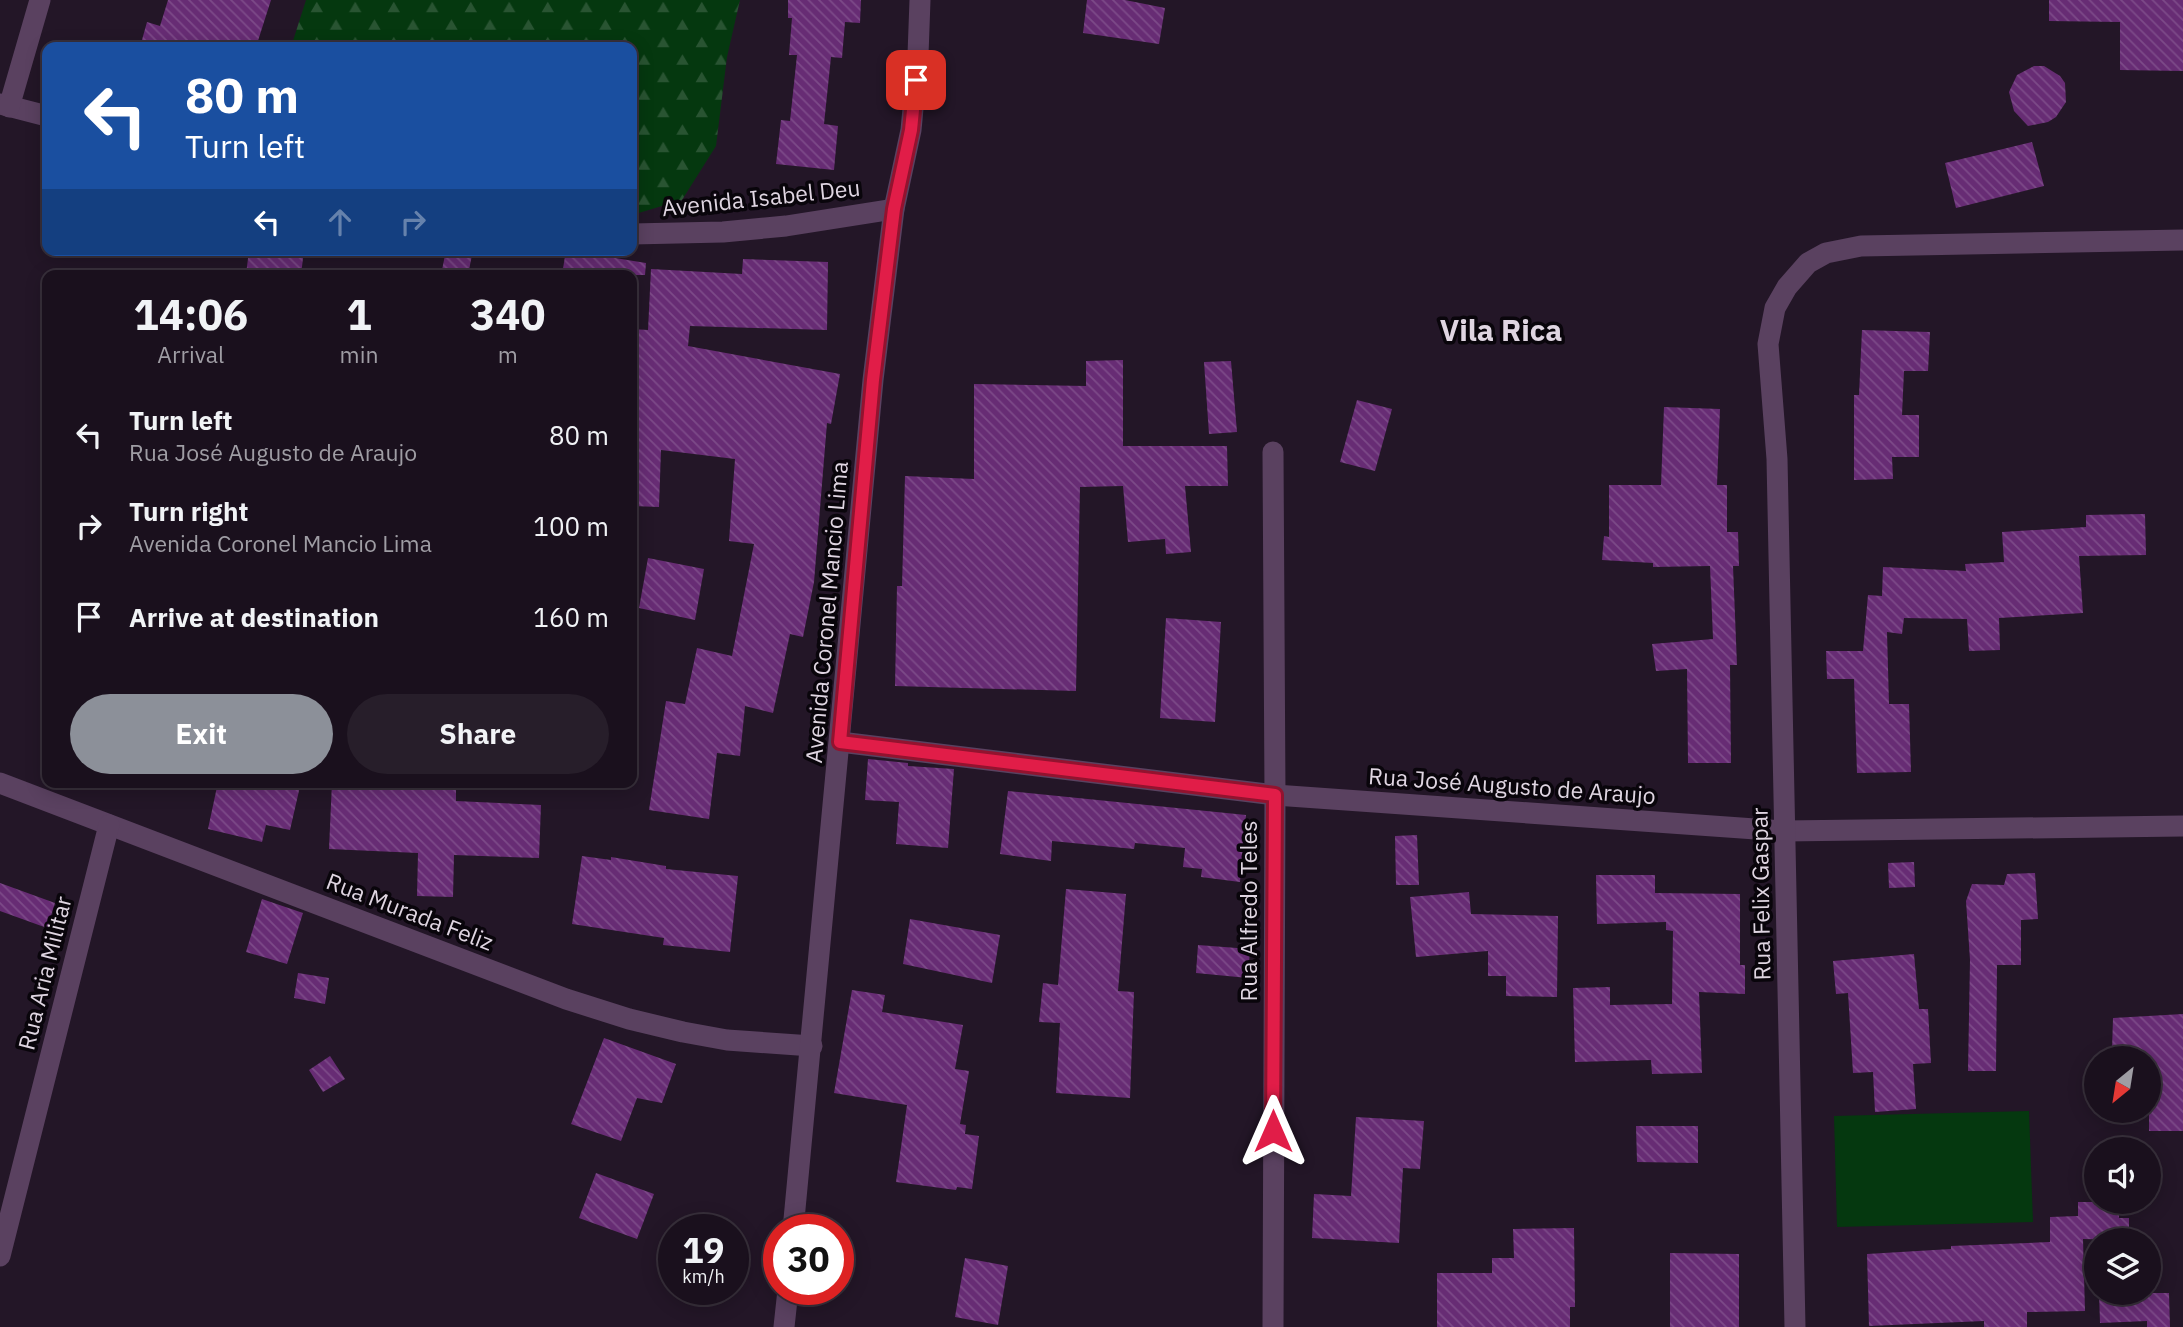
<!DOCTYPE html>
<meta charset="utf-8">
<style>
:root{--surface:#1a101d;--page:#271e2a;--text:#f1f3f6;--muted:#9f9da4;--line:#38303b;--accent:#8c9099}
body{margin:0;font-family:"IBM Plex Sans",sans-serif;background:var(--page);color:var(--text);height:100vh;display:flex;flex-direction:column;font-size:26px;white-space:nowrap}
*{box-sizing:border-box;margin:0}
p{font-size:23px;color:var(--muted)}
.icon{flex:none;width:38px;height:38px;fill:none;stroke:currentColor;stroke-width:2;stroke-linecap:round;stroke-linejoin:round}
.map{position:relative;flex:1;overflow:hidden}
.sheet{position:absolute;left:42px;top:270px;width:595px;height:518px;display:flex;flex-direction:column;background:var(--surface);border-radius:14px;box-shadow:0 4px 18px #0003,0 0 0 2px var(--line)}
.sheet>*{flex:none}
.banner{position:absolute;left:42px;top:42px;width:595px;height:214px;border-radius:14px;box-shadow:0 4px 18px #0003,0 0 0 2px var(--line);background:#1a4fa0;color:#fff;overflow:hidden}
.needle{width:46px;rotate:210deg}
.tools{position:absolute;left:2084px;top:1046px;display:grid;gap:14px}
.tools a{display:grid;place-items:center;width:77px;height:77px;border-radius:50%;background:var(--surface);box-shadow:0 4px 18px #0003,0 0 0 2px var(--line);font-size:35px}
.speed{position:absolute;left:658px;top:1214px;display:flex;gap:14px;font-size:35px;font-weight:700;text-align:center}
.speed>*{display:grid;place-content:center;width:91px;height:91px;border-radius:50%;background:var(--surface);box-shadow:0 4px 18px #0003,0 0 0 2px var(--line);line-height:1}
.speed small{font-size:18px;font-weight:400}
.speed .limit{border:10px solid #d22;background:#fff;color:#111}
.pin{position:absolute;display:grid;place-items:center;width:60px;height:60px;color:#fff;margin:-30px;border-radius:14px;box-shadow:0 4px 10px #0006}
.me{position:absolute;width:77px;margin:-38px;rotate:0deg;stroke-linejoin:round;filter:drop-shadow(0 0 5px #0008)}
.turn{display:flex;align-items:center;gap:24px;height:147px;padding:0 28px;font-size:32px}
.turn .icon{width:91px;height:91px;stroke-width:2.5}
.turn b{display:block;font-size:49px;line-height:60px}
.lanes{display:flex;align-items:center;height:66px;padding:0 28px;background:#0003;justify-content:center;gap:35px;direction:ltr}
.lanes .off{opacity:.35}
.eta{display:flex;justify-content:space-evenly;align-items:center;height:119px;text-align:center}
.eta b{font-size:42px;font-weight:800;line-height:49px}
.action{display:flex;gap:14px;margin-top:auto;padding:14px 28px}
.action a{flex:1;height:80px;border-radius:42px;background:var(--accent);color:#fff;font-size:28px;font-weight:800;line-height:80px;text-align:center}
.action a+a{background:var(--page);color:var(--text)}
ul{padding:0;list-style:none}
li{display:flex;align-items:center;gap:21px;height:91px;padding:0 28px}
li div{flex:1}
li b{display:block;font-size:26px}
li em{font-style:normal}
.map>svg:first-child{display:block}
</style>
<div class="map">
<svg width="2183" height="1327" viewBox="0 0 2183 1327">
<defs>
<pattern id="forest-firs" width="22" height="20" patternUnits="userSpaceOnUse" patternTransform="scale(1.75)"><rect width="22" height="20" fill="#05380f"/><path d="M5 1l3.5 6h-7zM16 11l3.5 6h-7z" fill="#295432"/></pattern>
<pattern id="building-back-hatch" width="6" height="6" patternUnits="userSpaceOnUse" patternTransform="scale(1.75)"><rect width="6" height="6" fill="#672c74"/><path d="M-1 5l2 2M0 0l6 6M5-1l2 2" fill="none" stroke="#7c4a88"/></pattern>
</defs>
<rect width="100%" height="100%" fill="#231627"/>
<polygon fill="url(#forest-firs)" points="306,0 740,0 727,57 716,146 682,200 632,215 632,47 291,47"/>
<polygon fill="#05380f" points="2029,1111 2033,1222 1837,1227 1834,1116"/>
<g fill="url(#building-back-hatch)">
<polygon points="168,0 271,0 256,47 140,47 147,22 160,26"/>
<polygon points="788,0 861,0 860,23 845,22 842,58 831,57 824,124 838,126 834,170 776,164 781,120 790,121 797,55 789,55 792,18 788,18"/>
<polygon points="1087,0 1125,0 1165,8 1159,44 1083,33"/>
<polygon points="2049,0 2183,0 2183,71 2120,70 2120,22 2049,21"/>
<polygon points="2034,66 2044,66 2060,76 2065,83 2066,102 2056,117 2048,122 2028,126 2014,111 2009,92 2017,75"/>
<polygon points="2032,142 2044,186 1956,208 1945,163"/>
<polygon points="249,250 304,250 301,275 246,275"/>
<polygon points="446,250 473,250 468,275 441,275"/>
<polygon points="566,250 646,263 645,275 562,275"/>
<polygon points="743,259 828,262 827,330 690,326 688,346 840,374 831,424 827,423 814,582 803,637 790,634 773,713 745,706 740,756 717,753 709,819 649,810 666,701 685,704 697,648 732,656 754,544 729,541 735,459 661,450 659,507 632,506 632,329 648,330 651,269 742,274"/>
<polygon points="1862,330 1930,332 1928,371 1904,371 1902,415 1919,415 1919,457 1892,457 1893,479 1854,480 1854,395 1859,395"/>
<polygon points="1123,360 1123,446 1227,446 1228,486 1185,486 1191,552 1166,554 1165,539 1128,542 1123,486 1080,487 1076,691 895,686 897,586 902,586 905,476 974,479 974,384 1086,386 1086,361"/>
<polygon points="1231,361 1237,432 1209,434 1204,362"/>
<polygon points="1357,400 1392,409 1375,471 1340,462"/>
<polygon points="1664,407 1720,409 1717,485 1727,485 1727,532 1738,532 1739,566 1733,566 1737,665 1730,665 1731,763 1688,763 1687,669 1656,671 1652,644 1713,639 1710,566 1653,567 1653,563 1602,560 1604,536 1609,537 1609,485 1661,485"/>
<polygon points="2145,514 2146,555 2079,556 2083,613 1999,618 2000,650 1969,651 1967,619 1904,618 1902,634 1887,632 1889,704 1909,704 1911,772 1857,773 1854,679 1827,679 1826,651 1863,651 1868,595 1882,596 1883,567 1966,571 1965,564 2004,562 2002,532 2086,527 2086,515"/>
<polygon points="648,558 704,569 695,620 639,608"/>
<polygon points="1166,618 1221,622 1215,722 1160,718"/>
<polygon points="868,759 908,763 908,766 954,769 948,848 896,844 899,802 865,800"/>
<polygon points="218,782 301,782 290,830 266,825 262,842 208,829"/>
<polygon points="332,782 456,782 456,801 541,805 539,858 454,855 453,897 417,896 418,853 329,849"/>
<polygon points="1008,791 1246,815 1240,882 1201,877 1202,869 1183,867 1185,848 1135,843 1134,849 1052,841 1051,861 1000,854"/>
<polygon points="1417,835 1419,885 1396,885 1395,836"/>
<polygon points="582,856 611,860 611,857 666,866 666,869 738,876 730,952 663,945 664,938 572,924"/>
<polygon points="1914,862 1915,887 1889,888 1888,863"/>
<polygon points="2035,873 2038,919 2021,920 2021,965 1997,965 1996,1071 1968,1071 1970,960 1966,901 1972,884 2004,885 2007,874"/>
<polygon points="1596,875 1655,875 1655,893 1740,894 1740,965 1745,965 1745,994 1699,992 1702,1073 1652,1074 1651,1060 1575,1062 1573,988 1610,987 1610,1005 1672,1004 1673,931 1666,930 1666,922 1597,924"/>
<polygon points="0,883 55,903 47,928 0,911"/>
<polygon points="1066,889 1126,894 1118,991 1134,992 1130,1098 1056,1093 1060,1023 1039,1022 1043,983 1058,985"/>
<polygon points="1469,892 1471,914 1558,916 1557,997 1506,996 1506,976 1488,976 1488,951 1416,957 1410,897"/>
<polygon points="262,899 303,913 287,964 246,952"/>
<polygon points="910,919 1000,935 992,983 903,964"/>
<polygon points="1198,945 1250,949 1248,978 1196,973"/>
<polygon points="1914,954 1919,1009 1928,1009 1931,1063 1913,1064 1916,1109 1875,1112 1873,1072 1853,1073 1848,993 1836,994 1833,961"/>
<polygon points="298,973 329,978 325,1004 294,998"/>
<polygon points="852,990 885,995 882,1012 963,1025 955,1069 969,1071 960,1124 966,1125 965,1134 979,1136 972,1189 957,1187 956,1190 896,1182 907,1105 834,1093"/>
<polygon points="2183,1014 2183,1131 2149,1131 2149,1059 2147,1059 2147,1054 2112,1050 2113,1018"/>
<polygon points="604,1038 676,1064 662,1103 637,1098 621,1141 571,1124"/>
<polygon points="330,1056 345,1079 323,1092 309,1070"/>
<polygon points="1356,1117 1424,1121 1420,1169 1403,1168 1399,1243 1312,1238 1314,1194 1351,1196"/>
<polygon points="1636,1126 1698,1126 1698,1163 1637,1162"/>
<polygon points="596,1173 654,1194 637,1239 579,1218"/>
<polygon points="2078,1202 2119,1202 2119,1218 2129,1218 2129,1240 2083,1239 2085,1311 2027,1312 2027,1327 1984,1327 1984,1321 1869,1326 1867,1254 1951,1249 1951,1246 2050,1242 2050,1217 2078,1216"/>
<polygon points="1574,1228 1575,1307 1570,1307 1570,1327 1437,1327 1437,1273 1492,1273 1492,1258 1514,1258 1513,1229"/>
<polygon points="1670,1253 1739,1254 1739,1327 1670,1327"/>
<polygon points="965,1258 1008,1266 998,1325 955,1317"/>
<polygon points="2099,1293 2169,1293 2170,1327 2147,1327 2147,1321 2100,1323"/>
</g>
<g fill="none" stroke-linecap="round" stroke-linejoin="round">
<g stroke="#5a4160" stroke-width="21">
<polyline points="0,104 47,116"/>
<polyline points="9,107 40,0"/>
<polyline points="632,234 723,232 786,226 894,209"/>
<polyline points="1273,452 1275,795 1273,1327"/>
<polyline points="840,742 1275,795 1784,831 2183,826"/>
<polyline points="0,783 566,999 629,1019 683,1032 727,1040 812,1046"/>
<polyline points="793,1230 873,380 894,209 911,130 918,55 920,0"/>
<polyline points="0,1256 109,825"/>
<polyline points="784,1327 788,1290"/>
<polyline points="1795,1327 1777,459 1768,344 1775,308 1787,287 1808,263 1826,253 1861,246 2183,240"/>
</g>
</g>
<g fill="none" stroke-linecap="round" stroke-linejoin="round">
<g stroke="#92132f" stroke-width="18">
<polyline id="route" points="916,80 911,130 894,209 873,380 840,742 1275,795 1273,1131"/>
</g>
<use href="#route" stroke="#e11d48" stroke-width="12"/>
</g>
<g text-anchor="middle" dominant-baseline="central" stroke-width="7" stroke-linejoin="round" paint-order="stroke">
<g font-size="23" fill="#dfd5e1" stroke="#09050b">
<text transform="translate(761 197) rotate(-6)">Avenida Isabel Deu</text>
<text transform="translate(826 612) rotate(-85)">Avenida Coronel Mancio Lima</text>
<text transform="translate(1512 785) rotate(4)">Rua José Augusto de Araujo</text>
<text transform="translate(1760 894) rotate(-91)">Rua Felix Gaspar</text>
<text transform="translate(410 911) rotate(21)">Rua Murada Feliz</text>
<text transform="translate(1248 911) rotate(-90)">Rua Alfredo Teles</text>
<text transform="translate(44 973) rotate(-76)">Rua Aria Militar</text>
</g>
<g font-size="30" font-weight="bold" fill="#dfd5e1" stroke="#09050b">
<text x="1501" y="329">Vila Rica</text>
</g>
</g>
</svg>
<div class="tools">
<a><svg class="needle" viewBox="-14 -14 28 28"><path d="M0-13l5 13h-10z" fill="#e53935"/><path d="M0 13l5-13h-10z" fill="#9f9da4"/></svg></a>
<a><svg class="icon" aria-label="sound" viewBox="0 0 24 24"><path d="M4 9h4l5-4v14l-5-4H4zM17 9q2 3 0 6"/></svg></a>
<a><svg class="icon" aria-label="layers" viewBox="0 0 24 24"><path d="M12 4l9 5-9 5-9-5zM3 14l9 5 9-5"/></svg></a>
</div>
<div class="speed"><div>19<small>km/h</small></div><div class="limit">30</div></div>
<div class="pin" style="left:916px;top:80px;background:#d93025"><svg class="icon" aria-label="arrive" viewBox="0 0 24 24"><path d="M6 21V4h12l-3 4 3 4H6"/></svg></div>
<svg class="me" style="left:1273px;top:1131px" viewBox="-20 -20 40 40"><path d="M0-17L14 15 0 8-14 15z" fill="#e11d48" stroke="#fff" stroke-width="4"/></svg>
<div class="banner">
<div class="turn"><svg class="icon" aria-label="left" viewBox="0 0 24 24"><path d="M17 20v-9H6M10 6l-5 5 5 5"/></svg><div><b>80 m</b>Turn left</div></div>
<div class="lanes"><svg class="icon" aria-label="left" viewBox="0 0 24 24"><path d="M17 20v-9H6M10 6l-5 5 5 5"/></svg><svg class="icon off" aria-label="ahead" viewBox="0 0 24 24"><path d="M12 20V5M6 11l6-6 6 6"/></svg><svg class="icon off" aria-label="right" viewBox="0 0 24 24"><path d="M7 20v-9h11M14 6l5 5-5 5"/></svg></div>
</div>
<section class="sheet">
<div class="eta">
<div><b>14:06</b><p>Arrival</p></div>
<div><b>1</b><p>min</p></div>
<div><b>340</b><p>m</p></div>
</div>
<ul>
<li><svg class="icon" aria-label="left" viewBox="0 0 24 24"><path d="M17 20v-9H6M10 6l-5 5 5 5"/></svg><div><b>Turn left</b><p>Rua José Augusto de Araujo</p></div><em>80 m</em></li>
<li><svg class="icon" aria-label="right" viewBox="0 0 24 24"><path d="M7 20v-9h11M14 6l5 5-5 5"/></svg><div><b>Turn right</b><p>Avenida Coronel Mancio Lima</p></div><em>100 m</em></li>
<li><svg class="icon" aria-label="arrive" viewBox="0 0 24 24"><path d="M6 21V4h12l-3 4 3 4H6"/></svg><div><b>Arrive at destination</b></div><em>160 m</em></li>
</ul>
<div class="action"><a>Exit</a><a>Share</a></div>
</section>
</div>
